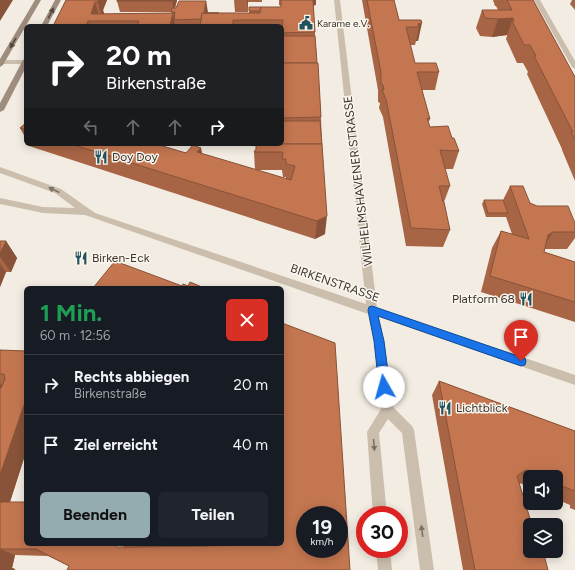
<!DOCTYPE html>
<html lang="de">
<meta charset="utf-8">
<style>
:root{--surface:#171b24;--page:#20242c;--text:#f1f3f6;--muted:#9ea1a6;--line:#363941;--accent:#94abb0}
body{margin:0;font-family:Figtree,sans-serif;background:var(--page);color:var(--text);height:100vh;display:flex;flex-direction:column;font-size:15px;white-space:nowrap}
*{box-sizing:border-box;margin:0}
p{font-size:13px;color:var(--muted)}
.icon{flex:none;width:22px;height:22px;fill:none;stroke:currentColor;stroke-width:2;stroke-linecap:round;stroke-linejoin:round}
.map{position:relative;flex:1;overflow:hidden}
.panel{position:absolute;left:24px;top:286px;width:260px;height:260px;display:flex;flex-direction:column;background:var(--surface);border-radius:6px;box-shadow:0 2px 10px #0003}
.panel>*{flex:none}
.hud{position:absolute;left:24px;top:24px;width:260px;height:122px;border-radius:6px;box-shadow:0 2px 10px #0003;background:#202124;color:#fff;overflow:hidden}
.buttons{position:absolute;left:523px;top:470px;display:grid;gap:8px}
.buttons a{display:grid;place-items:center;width:40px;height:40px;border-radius:6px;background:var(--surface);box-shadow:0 2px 10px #0003;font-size:20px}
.speed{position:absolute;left:296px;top:506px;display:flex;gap:8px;font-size:20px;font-weight:700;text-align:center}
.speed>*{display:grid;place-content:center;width:52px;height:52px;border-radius:50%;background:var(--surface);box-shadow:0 2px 10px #0003;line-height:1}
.speed small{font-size:10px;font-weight:400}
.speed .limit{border:6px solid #d22;background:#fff;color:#111}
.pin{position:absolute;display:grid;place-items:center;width:34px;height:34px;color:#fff;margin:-41px -17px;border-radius:50% 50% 50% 0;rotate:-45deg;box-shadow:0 0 4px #0007}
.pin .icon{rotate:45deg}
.me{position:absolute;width:44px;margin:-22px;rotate:353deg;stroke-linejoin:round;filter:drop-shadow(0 0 3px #0008)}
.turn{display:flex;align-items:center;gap:14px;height:84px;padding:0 16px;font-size:18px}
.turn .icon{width:52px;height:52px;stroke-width:2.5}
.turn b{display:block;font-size:28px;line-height:34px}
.lanes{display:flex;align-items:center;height:38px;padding:0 16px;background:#0003;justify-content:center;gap:20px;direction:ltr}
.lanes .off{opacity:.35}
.round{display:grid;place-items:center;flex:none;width:42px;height:42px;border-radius:6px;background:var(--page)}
.overview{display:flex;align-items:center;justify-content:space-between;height:68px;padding:0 16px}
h1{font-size:24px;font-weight:700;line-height:30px;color:#1e9e55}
.action{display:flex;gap:8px;margin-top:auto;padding:8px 16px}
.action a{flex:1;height:46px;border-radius:6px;background:var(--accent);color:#111;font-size:16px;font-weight:700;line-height:46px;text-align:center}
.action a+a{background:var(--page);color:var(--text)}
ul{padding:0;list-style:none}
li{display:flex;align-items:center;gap:12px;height:60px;padding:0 16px;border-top:1px solid var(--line)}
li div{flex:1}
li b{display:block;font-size:15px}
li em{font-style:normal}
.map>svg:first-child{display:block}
</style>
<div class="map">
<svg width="575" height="570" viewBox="0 0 575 570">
<rect width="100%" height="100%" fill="#f3ece2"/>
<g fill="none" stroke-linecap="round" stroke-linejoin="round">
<polygon fill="#ccbead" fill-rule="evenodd" points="0,60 25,60 26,64 0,64"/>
<g fill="#ccbead" fill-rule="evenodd">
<polygon points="334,0 340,0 377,308 575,375 575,385 379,317 384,341 393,407 412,426 414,430 434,570 420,570 402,433 388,419 379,433 387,515 373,515 367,432 381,409 374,341 368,314 85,215 43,213 0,204 0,198 43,207 75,208 55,193 0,173 0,167 61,189 95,213 366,304"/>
<polygon points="534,0 540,0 575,61 575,69 572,67"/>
<polygon points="376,549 390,549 392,570 378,570"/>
</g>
<g fill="#9f8d7e" fill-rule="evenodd">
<polygon points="35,0 41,0 3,65 0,67 0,59"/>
<polygon points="55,0 61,0 47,26 41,26"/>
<polygon points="26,58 26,67 4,110 0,112 0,103 23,60"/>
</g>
</g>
<g fill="#a86545" fill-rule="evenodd">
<path d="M66,0H107L103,10L104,14L171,13V12H120L117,1L177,0L175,8H176L206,1L207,13H249V7H281V6L279,5V0H316V5H313L321,117L325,234L315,239L29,146L28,144H158V145L186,153L201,148L202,154L255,170L254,152L283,141V112H282V26H53ZM257,170H282L283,177H286V179Z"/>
<polygon points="234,0 262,0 262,2 248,2 248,12 235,12"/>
<polygon points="362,0 394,0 399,20 421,20 418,41 416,41 415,45 410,45 415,63 439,72 435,90 422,90 430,119 428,123 430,127 452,138 459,151 453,169 445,169 450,186 444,202 450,230 443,247 406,246 383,117 379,108 380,103 378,102 378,90"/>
<polygon points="493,0 533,0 575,77 575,181 562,150 562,149 527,74 528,72 523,63 517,63 506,39 507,36 507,35 492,37 480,36 476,28 482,10 498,10 496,6 495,6"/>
<polygon points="572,0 575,0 575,10 570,4"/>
<polygon points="26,123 26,139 20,128"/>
<polygon points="510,186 530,203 575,223 575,238 567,249 545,249 544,252 575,262 575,322 481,292 492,248 501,231 512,234 506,217 486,217 482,204 484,200 503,200"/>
<polygon points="0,241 6,241 17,258 11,272 6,272 0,287"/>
<polygon points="0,350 26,351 26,452 10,502 117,547 124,547 126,544 211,544 211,546 350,570 69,566 48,556 15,555 12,568 15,569 15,570 0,570"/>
<polygon points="439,381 575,431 575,510 570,508 570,505 556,499 556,477 530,477 530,489 527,488 528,486 519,483 530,525 548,570 463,570 432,395"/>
</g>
<g fill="#885338">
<polygon points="0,0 13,0 0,21"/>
<polygon points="97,0 107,0 103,10 105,16 103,20"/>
<polygon points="172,0 177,0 174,12 172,1"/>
<polygon points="247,0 248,0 248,12"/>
<polygon points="312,0 316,0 316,5 312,6"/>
<polygon points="206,1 208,12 206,19 204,13"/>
<polygon points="95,2 100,20 91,14"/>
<polygon points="173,13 175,26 170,26"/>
<polygon points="513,18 507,35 492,37 498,19"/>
<polygon points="88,21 89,26 86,26"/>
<polygon points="422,23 418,41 416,41 419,27 418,24"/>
<polygon points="201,148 204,166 197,152"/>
<polygon points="327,216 325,234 315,239 317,221"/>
<polygon points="553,232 542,249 548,235"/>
<polygon points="6,241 17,258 11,272 0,257 0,254"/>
<polygon points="0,264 6,272 0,287"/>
<polygon points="0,383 5,388 4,391 0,387"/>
<polygon points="24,405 26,408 26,452 7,511 0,507 0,475"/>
<polygon points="0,549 15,555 12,568 15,569 15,570 0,570"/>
</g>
<g fill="#c37650" stroke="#885338" fill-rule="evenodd">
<polygon points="66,0 99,0 98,2 95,2 91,14 173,13 170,26 137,26 139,21 88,21 86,26 53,26"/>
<rect x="117" y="0" width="55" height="1"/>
<polygon points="281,0 313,0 315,32 282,33 283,20 233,20 233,24 234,24 234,26 200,26 202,13 260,13 261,7 281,7"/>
<polygon points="367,0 394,0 399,20 421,20 422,23 418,24 419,27 406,27 415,63 436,63 439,72 417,72 430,119 427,118 430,127 448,126 452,138 454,138 459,151 440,150 450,186 439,186 443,202 444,202 450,230 411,228 386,99 382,90 384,90 383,85 381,84 381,72"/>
<polygon points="507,0 533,0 575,77 575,140 571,132 573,132 534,56 536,56 530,45 524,45 512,21 514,21 513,18 498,19 485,18 482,10 512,10"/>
<polygon points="179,1 206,1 204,13 219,13 202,13 201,19 174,20 175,12 171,12 172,8 176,8"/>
<polygon points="249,7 261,7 260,11 249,11"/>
<polygon points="282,36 315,36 317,63 282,63"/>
<polygon points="282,63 318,63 321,117 283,118 283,94 282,94"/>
<polygon points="283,121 320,121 322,144 282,144 282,141 283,141"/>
<polygon points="26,123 26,130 20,128"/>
<polygon points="71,144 156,144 186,153 193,145 201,148 197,152 291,180 295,166 286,164 286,159 282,159 283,152 254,152 256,149 256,144 322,144 327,216 317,221"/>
<polygon points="510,186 523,186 530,203 537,206 568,206 575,223 575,232 553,232 548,235 544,252 575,262 575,302 490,276 501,231 529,239"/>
<polygon points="484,200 503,200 508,213 488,213"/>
<polygon points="0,241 6,241 0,254"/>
<polygon points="115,261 182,286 183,284 188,286 190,282 202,287 201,288 93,288"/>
<path d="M282,323L335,343L350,570H67L69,566L36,549H0V502H26V544H112L117,547L279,545V544H282ZM305,515H339V549H305Z"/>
<polygon points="0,350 26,351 26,405 24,405 0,475 0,388 1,388 5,379 4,374 0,374"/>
<polygon points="439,381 575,431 575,491 556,484 556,477 541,477 542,476 526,470 517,476 532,525 530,525 530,551 543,551 548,570 475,570"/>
<polygon points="126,544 209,544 209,546 124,547"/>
</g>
<defs><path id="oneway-solid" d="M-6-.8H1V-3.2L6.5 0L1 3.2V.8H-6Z"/></defs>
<g fill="#534940">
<use href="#oneway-solid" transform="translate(51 13) rotate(-62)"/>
<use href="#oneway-solid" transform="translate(13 43) rotate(120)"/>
</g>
<g fill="#7c7166">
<use href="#oneway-solid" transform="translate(54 190) rotate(-156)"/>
<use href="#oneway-solid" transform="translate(374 445) rotate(85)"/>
<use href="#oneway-solid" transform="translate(422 531) rotate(-98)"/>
</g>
<polygon fill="#1a73e8" stroke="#114b97" points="372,306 521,357 525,358 526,361 525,365 521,366 378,316 384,341 390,387 388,390 384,392 381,390 379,387 374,341 368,310 369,307"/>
<defs>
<g id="civic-bare" transform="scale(1.08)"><path d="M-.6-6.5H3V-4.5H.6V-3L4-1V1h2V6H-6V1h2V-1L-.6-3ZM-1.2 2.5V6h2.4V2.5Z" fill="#22525b" stroke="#faf6ee" stroke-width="2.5" paint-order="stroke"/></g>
<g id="restaurant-bare" transform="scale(1.08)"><path d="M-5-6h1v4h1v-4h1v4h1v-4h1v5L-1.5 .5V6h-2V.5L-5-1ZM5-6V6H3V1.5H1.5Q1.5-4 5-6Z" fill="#22525b" stroke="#faf6ee" stroke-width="2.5" paint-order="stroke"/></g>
</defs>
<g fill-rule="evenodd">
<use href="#civic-bare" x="306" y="23"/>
<use href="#restaurant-bare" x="101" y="157"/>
<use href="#restaurant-bare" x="81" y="258"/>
<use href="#restaurant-bare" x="526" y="299"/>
<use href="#restaurant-bare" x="445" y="408"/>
</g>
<g text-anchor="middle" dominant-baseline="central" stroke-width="3" stroke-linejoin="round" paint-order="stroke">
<g font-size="10" fill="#3a322c" stroke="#faf6ee" text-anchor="start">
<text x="317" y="23">Karame e.V.</text>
</g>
<g font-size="12" fill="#3a322c" stroke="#faf6ee" text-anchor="start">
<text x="112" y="157">Doy Doy</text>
<text x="92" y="258">Birken-Eck</text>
<text x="515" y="299" text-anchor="end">Platform 68</text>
<text x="456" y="408">Lichtblick</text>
</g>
<g font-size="12" fill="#3a322c" stroke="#faf6ee">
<text transform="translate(358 181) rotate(-97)">WILHELMSHAVENER STRASSE</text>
<text transform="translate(335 283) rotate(19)">BIRKENSTRASSE</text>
</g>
</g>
</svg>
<div class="buttons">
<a><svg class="icon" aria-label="sound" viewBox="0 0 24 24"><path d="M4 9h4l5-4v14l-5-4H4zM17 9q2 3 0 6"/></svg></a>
<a><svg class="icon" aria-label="layers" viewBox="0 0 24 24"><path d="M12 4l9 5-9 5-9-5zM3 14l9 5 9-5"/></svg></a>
</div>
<div class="speed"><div>19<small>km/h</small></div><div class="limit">30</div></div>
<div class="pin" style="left:521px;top:361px;background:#d93025"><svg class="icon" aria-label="arrive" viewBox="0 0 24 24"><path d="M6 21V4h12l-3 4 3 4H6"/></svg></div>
<svg class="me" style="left:384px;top:387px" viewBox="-20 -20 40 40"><circle r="19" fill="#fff"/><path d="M0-13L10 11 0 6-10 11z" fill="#1a73e8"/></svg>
<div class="hud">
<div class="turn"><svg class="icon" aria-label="right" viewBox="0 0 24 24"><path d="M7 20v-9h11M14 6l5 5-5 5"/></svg><div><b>20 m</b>Birkenstraße</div></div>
<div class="lanes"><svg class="icon off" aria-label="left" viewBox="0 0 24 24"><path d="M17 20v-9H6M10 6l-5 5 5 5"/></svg><svg class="icon off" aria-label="ahead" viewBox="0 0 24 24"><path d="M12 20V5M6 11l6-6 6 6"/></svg><svg class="icon off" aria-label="ahead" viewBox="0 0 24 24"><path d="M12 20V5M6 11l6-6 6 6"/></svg><svg class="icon" aria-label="right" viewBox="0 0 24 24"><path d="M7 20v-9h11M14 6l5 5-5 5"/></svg></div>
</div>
<section class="panel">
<div class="overview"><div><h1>1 Min.</h1><p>60 m · 12:56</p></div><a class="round" style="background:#d93025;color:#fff"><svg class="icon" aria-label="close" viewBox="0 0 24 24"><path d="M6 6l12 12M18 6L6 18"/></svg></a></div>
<ul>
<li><svg class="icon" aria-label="right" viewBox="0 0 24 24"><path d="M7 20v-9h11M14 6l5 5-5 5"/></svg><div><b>Rechts abbiegen</b><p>Birkenstraße</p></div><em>20 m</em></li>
<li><svg class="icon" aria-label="arrive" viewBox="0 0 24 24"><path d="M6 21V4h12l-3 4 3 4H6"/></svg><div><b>Ziel erreicht</b></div><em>40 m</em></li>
</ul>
<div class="action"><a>Beenden</a><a>Teilen</a></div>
</section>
</div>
